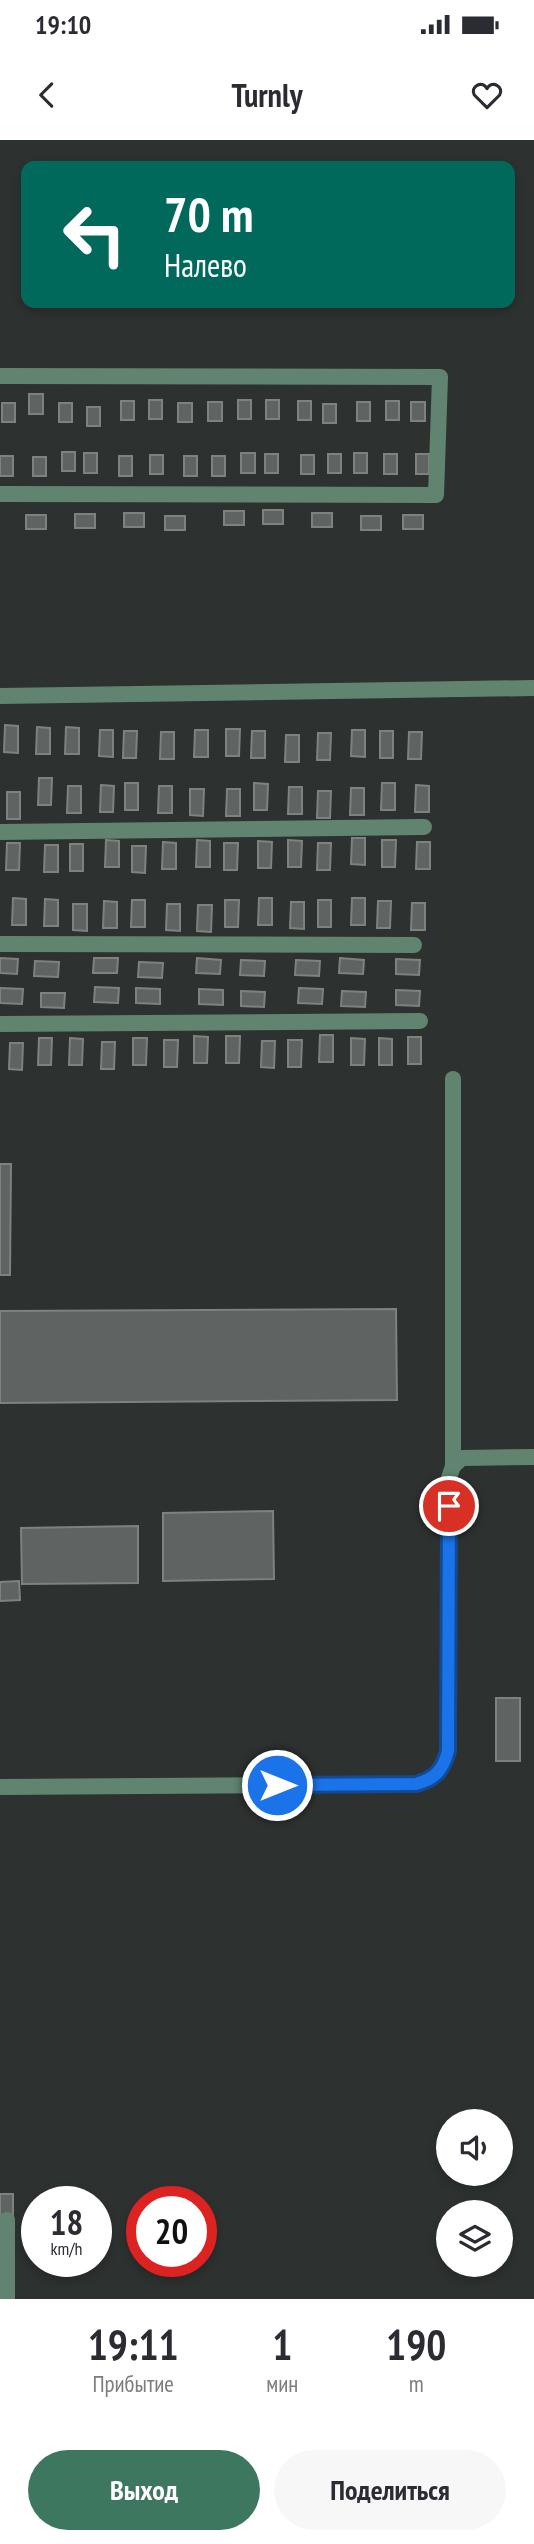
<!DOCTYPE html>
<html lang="ru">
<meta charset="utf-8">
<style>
:root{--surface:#fff;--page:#f7f7f7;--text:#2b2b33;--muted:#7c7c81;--accent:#3d7760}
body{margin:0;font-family:"PT Sans Narrow",sans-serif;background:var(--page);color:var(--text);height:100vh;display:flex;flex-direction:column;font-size:26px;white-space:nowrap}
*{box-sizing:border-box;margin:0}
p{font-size:23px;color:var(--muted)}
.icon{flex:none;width:38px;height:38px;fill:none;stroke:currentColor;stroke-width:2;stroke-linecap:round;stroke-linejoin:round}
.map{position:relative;height:2159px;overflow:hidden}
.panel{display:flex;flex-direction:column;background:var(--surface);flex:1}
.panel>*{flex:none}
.guide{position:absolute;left:21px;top:21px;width:494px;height:147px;border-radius:14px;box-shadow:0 4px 10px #0003;background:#00695c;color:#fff;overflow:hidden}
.tools{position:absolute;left:436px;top:1969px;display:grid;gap:14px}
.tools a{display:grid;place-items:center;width:77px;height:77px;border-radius:50%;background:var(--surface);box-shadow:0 4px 10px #0003;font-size:35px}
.speed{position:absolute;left:21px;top:2046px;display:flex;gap:14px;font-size:35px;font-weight:700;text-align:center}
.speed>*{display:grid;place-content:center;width:91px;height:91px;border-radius:50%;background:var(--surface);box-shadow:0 4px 10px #0003;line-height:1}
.speed small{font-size:18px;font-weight:400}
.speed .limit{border:10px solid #d22;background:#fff;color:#111}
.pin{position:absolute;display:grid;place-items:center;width:60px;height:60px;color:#fff;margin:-30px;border:4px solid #fff;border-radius:50%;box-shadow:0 2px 7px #0007}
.me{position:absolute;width:77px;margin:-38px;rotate:90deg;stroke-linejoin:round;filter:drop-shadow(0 0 5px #0008)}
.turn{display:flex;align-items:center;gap:24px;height:147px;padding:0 28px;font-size:32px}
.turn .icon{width:91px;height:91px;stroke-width:2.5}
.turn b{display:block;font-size:49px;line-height:60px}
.eta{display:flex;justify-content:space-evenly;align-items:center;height:119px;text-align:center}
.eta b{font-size:42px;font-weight:700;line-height:49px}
.primary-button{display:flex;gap:14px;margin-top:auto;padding:14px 28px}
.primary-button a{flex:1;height:80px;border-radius:42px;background:var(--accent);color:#fff;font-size:28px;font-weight:700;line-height:80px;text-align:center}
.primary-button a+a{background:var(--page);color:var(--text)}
.status{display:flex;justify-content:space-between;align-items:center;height:49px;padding:0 35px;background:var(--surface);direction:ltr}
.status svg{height:19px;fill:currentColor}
header{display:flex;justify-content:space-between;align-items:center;height:91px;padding:0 28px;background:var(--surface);font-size:32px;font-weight:700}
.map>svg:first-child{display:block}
</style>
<div class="status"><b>19:10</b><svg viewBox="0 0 49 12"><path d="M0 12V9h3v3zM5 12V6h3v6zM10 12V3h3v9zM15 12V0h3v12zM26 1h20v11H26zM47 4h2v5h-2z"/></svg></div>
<header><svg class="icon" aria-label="back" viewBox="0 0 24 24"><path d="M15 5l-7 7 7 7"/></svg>Turnly<svg class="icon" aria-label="heart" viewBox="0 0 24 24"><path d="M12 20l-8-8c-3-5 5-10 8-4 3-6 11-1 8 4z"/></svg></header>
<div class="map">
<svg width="534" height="2159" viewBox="0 0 534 2159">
<rect width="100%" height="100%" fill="#2d312f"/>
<g fill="#5f6361" stroke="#7d827f" stroke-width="2">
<rect x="29" y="254" width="14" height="20"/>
<rect x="149" y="260" width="13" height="19"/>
<rect x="238" y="260" width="13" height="19"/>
<rect x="266" y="260" width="13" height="19"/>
<rect x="121" y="261" width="13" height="19"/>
<rect x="298" y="261" width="13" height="19"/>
<rect x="386" y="261" width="13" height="19"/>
<rect x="208" y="262" width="14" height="19"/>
<rect x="357" y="262" width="13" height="19"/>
<rect x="411" y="262" width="14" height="19"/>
<rect x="2" y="263" width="13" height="19"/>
<rect x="59" y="263" width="13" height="19"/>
<rect x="178" y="263" width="14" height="19"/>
<rect x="323" y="264" width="13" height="19"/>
<rect x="87" y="267" width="13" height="19"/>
<rect x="62" y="312" width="13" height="19"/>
<rect x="84" y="313" width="13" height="20"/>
<rect x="241" y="313" width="14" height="20"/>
<rect x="354" y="313" width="13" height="20"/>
<rect x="265" y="314" width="13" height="19"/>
<rect x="328" y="314" width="13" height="19"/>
<rect x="384" y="314" width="13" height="20"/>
<rect x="416" y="314" width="13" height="20"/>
<rect x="150" y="315" width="13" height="19"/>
<rect x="301" y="315" width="13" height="19"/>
<rect x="0" y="316" width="13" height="20"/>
<rect x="119" y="316" width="13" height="20"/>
<rect x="184" y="316" width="13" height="20"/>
<rect x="212" y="316" width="13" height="20"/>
<rect x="33" y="317" width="13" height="19"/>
<rect x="263" y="370" width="20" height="14"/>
<rect x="224" y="371" width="20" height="14"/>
<rect x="124" y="373" width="20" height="14"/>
<rect x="312" y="373" width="20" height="14"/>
<rect x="75" y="374" width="20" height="14"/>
<rect x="26" y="375" width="20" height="14"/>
<rect x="403" y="375" width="20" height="14"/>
<rect x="165" y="376" width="20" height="14"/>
<rect x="361" y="376" width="20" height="14"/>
<polygon points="5,585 18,586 18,613 4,612"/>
<polygon points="37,587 50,588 50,614 36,614"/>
<polygon points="66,587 79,588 79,614 65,614"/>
<polygon points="226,589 240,589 239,616 226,616"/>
<polygon points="100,590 113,590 113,617 99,616"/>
<polygon points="195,590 208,590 208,617 194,617"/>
<polygon points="352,590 365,590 365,617 351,616"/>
<polygon points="124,591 137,591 136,618 123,618"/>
<polygon points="252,591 265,591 265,618 251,618"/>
<rect x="380" y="591" width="13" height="27"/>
<polygon points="161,592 174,592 174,619 160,619"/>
<polygon points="409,592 422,592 421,619 408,619"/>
<polygon points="318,593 331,593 330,620 317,620"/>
<polygon points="286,595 299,595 299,622 285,622"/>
<polygon points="39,638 52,638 51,665 38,665"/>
<rect x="125" y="643" width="13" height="27"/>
<polygon points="254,643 268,644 267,670 254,670"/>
<polygon points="382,643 395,643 395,670 381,670"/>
<polygon points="101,645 114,646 113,672 100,672"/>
<polygon points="416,645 429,646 429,672 415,672"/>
<polygon points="68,646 81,646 81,673 67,673"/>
<polygon points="159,646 172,646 172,673 158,673"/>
<polygon points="289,647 302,647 302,674 288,674"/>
<polygon points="351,648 364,648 364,675 350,675"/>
<polygon points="190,649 204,649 203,676 190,675"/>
<polygon points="227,649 240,649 240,676 226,676"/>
<polygon points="318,651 331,651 330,678 317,678"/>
<rect x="7" y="652" width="13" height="27"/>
<polygon points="352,698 365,698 365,725 351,724"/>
<polygon points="106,700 119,701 119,727 105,727"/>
<polygon points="197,700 210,701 210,727 196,727"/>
<polygon points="288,700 302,701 301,727 288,727"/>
<polygon points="382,700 396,700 395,727 382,727"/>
<polygon points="258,701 272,702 271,728 258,728"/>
<polygon points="163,702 176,703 176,729 162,729"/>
<polygon points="417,702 430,702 430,729 416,729"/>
<polygon points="7,703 20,703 19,730 6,730"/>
<polygon points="224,703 238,703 237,730 224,730"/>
<polygon points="318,703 331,703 330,730 317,730"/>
<rect x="70" y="704" width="13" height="27"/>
<polygon points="45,705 58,705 58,732 44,732"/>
<polygon points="132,706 146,706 145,733 132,732"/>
<polygon points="13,758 26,759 26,785 12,785"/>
<polygon points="259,758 272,758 272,785 258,785"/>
<polygon points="352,758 365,758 365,785 351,785"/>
<polygon points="45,759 58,760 58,786 44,786"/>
<polygon points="132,760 145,760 145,787 131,787"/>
<polygon points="225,760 239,760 238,787 225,787"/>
<rect x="318" y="760" width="13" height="27"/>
<polygon points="104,761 117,762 117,788 103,788"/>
<polygon points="378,761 391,761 390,788 377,788"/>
<polygon points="291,762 304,762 304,789 290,788"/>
<polygon points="412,763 425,763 425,790 411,790"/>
<polygon points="73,764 87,764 87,791 73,790"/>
<polygon points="167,764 180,764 180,791 166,790"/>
<polygon points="198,765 212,765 211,792 197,791"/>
<polygon points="0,818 18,819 17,834 0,833"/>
<polygon points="94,818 118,818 117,833 93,833"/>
<polygon points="197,818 221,820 220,834 196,833"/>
<polygon points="340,818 364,820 363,834 339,833"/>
<polygon points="396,819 420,820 419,835 396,834"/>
<polygon points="241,820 265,821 264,836 240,835"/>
<polygon points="296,820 320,821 319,836 295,835"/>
<polygon points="35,821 59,822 58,837 34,836"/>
<polygon points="139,822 163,823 162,838 138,837"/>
<polygon points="95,847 119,848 118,863 94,862"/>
<polygon points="0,848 23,849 22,864 0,863"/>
<polygon points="136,848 160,849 160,864 136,863"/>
<polygon points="299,848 323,849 322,864 298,863"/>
<polygon points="199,849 223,850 223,865 199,864"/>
<polygon points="396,850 420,851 419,866 396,865"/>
<polygon points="241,851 265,852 264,867 241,866"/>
<polygon points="342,851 366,852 365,867 341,866"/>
<polygon points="41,853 65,853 64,868 41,867"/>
<polygon points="320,895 333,895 333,922 319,922"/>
<polygon points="194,896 208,897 207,923 194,923"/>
<polygon points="226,896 240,896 239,923 226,923"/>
<rect x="408" y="897" width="13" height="27"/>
<polygon points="39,898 52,898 51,925 38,925"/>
<polygon points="70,898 83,899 82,925 69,925"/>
<polygon points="133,898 147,898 146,925 133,925"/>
<polygon points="351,898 365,899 364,925 351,925"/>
<polygon points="379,898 392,899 392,925 379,925"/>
<polygon points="164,900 178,900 177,927 164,927"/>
<polygon points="288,900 302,900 301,927 288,927"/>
<polygon points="262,901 275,901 274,928 261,927"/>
<polygon points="102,902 115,902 114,929 101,929"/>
<polygon points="10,903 23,903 22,930 9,929"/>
<polygon points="0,1024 11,1024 10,1135 0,1135"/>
<polygon points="396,1169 397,1260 0,1263 0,1171"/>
<polygon points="273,1371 274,1439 163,1441 163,1373"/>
<polygon points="138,1386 138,1443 22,1444 21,1388"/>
<polygon points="19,1441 20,1460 0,1461 0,1442"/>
<rect x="496" y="1558" width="24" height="63"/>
<rect x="0" y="2054" width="13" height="25"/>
</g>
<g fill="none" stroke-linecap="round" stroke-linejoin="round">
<g stroke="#608470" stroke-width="16">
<polyline points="0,236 440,237 436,355 0,354"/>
<polyline points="0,556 534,548"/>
<polyline points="0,692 424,687"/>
<polyline points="0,804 414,805"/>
<polyline points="0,884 420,881"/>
<polyline points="453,939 453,1326"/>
<path d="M0,1647L416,1644C435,1639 443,1630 448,1611L449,1338L453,1326L462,1318L534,1317"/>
<polyline points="7,2080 7,2159"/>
</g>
</g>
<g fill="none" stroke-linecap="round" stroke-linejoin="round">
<g stroke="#114b97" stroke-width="18">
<path id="route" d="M277,1645L416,1644C435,1639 443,1630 448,1611L449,1366"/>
</g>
<use href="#route" stroke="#1a73e8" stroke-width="12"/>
</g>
</svg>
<div class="tools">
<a><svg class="icon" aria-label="sound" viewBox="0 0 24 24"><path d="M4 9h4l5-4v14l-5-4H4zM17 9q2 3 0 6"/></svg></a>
<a><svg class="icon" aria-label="layers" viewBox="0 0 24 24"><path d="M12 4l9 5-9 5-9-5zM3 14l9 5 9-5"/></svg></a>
</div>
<div class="speed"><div>18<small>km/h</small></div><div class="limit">20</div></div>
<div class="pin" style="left:449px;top:1366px;background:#d93025"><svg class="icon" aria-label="arrive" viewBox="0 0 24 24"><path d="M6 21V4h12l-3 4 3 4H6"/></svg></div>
<svg class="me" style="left:277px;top:1645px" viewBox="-20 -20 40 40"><circle r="17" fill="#1a73e8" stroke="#fff" stroke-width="3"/><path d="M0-11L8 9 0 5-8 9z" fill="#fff"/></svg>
<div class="guide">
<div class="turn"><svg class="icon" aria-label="left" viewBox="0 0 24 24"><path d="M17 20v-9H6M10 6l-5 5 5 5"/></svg><div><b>70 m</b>Налево</div></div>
</div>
</div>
<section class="panel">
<div class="eta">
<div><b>19:11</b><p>Прибытие</p></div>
<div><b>1</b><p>мин</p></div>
<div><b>190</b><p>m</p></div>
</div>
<div class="primary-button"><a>Выход</a><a>Поделиться</a></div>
</section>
